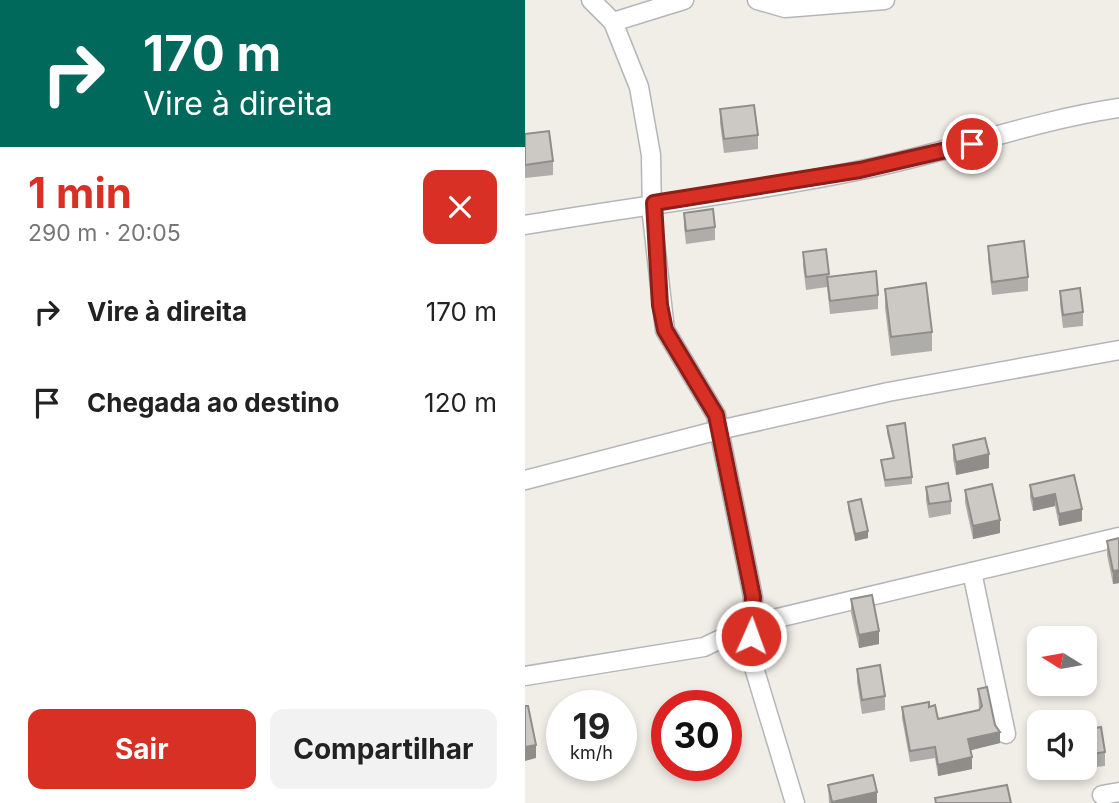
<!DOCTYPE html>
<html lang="pt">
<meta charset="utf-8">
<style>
:root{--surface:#fff;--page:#f2f2f2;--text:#222;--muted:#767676;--accent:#d93025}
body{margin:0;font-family:Inter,sans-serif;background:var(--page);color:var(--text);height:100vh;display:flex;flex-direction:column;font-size:26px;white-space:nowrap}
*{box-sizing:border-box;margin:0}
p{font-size:23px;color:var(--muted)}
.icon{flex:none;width:38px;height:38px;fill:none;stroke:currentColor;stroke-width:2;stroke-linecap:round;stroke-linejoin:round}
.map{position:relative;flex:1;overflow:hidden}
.panel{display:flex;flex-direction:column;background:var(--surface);width:525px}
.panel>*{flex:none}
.hud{background:#00695c;color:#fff;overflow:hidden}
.needle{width:46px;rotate:281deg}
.tools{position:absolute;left:502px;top:626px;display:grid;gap:14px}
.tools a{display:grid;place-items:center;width:70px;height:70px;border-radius:14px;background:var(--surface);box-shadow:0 4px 10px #0003;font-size:35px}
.speed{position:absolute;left:21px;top:690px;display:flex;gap:14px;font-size:35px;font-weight:700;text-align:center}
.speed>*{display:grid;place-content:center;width:91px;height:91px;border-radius:50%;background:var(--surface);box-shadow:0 4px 10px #0003;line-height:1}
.speed small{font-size:18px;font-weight:400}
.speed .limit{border:10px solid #d22;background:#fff;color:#111}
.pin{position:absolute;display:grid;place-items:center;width:60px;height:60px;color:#fff;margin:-30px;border:4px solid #fff;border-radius:50%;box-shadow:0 2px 7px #0007}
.me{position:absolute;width:77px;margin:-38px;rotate:2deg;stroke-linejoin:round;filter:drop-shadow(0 0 5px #0008)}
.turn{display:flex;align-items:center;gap:24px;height:147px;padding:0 28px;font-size:32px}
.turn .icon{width:91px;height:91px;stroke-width:2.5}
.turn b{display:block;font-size:49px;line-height:60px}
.round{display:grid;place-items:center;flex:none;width:74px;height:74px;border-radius:14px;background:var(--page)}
.head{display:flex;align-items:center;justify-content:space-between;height:119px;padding:0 28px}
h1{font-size:42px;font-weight:700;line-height:52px;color:var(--accent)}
.button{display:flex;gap:14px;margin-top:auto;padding:14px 28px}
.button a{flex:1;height:80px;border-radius:14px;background:var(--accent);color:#fff;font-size:28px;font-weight:700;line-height:80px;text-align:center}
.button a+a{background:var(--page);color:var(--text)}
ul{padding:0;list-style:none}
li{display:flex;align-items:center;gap:21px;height:91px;padding:0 28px}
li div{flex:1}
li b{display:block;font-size:26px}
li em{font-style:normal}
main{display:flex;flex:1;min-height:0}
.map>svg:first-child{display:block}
</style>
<main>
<section class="panel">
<div class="hud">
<div class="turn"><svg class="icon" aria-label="right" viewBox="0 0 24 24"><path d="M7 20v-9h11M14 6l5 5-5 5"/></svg><div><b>170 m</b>Vire à direita</div></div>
</div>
<div class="head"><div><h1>1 min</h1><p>290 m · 20:05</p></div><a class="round" style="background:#d93025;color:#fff"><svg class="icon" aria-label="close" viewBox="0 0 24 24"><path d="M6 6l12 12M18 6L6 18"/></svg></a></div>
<ul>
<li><svg class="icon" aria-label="right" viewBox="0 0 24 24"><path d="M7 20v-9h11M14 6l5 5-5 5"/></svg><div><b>Vire à direita</b></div><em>170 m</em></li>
<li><svg class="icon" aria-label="arrive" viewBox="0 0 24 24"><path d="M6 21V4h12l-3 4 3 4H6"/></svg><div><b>Chegada ao destino</b></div><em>120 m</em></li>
</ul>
<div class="button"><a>Sair</a><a>Compartilhar</a></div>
</section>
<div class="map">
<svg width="594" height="803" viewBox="0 0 594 803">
<rect width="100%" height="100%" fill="#f1eee8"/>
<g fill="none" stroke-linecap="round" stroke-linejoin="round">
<g stroke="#b3b6ba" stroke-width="21">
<g id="street">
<polyline points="66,0 88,22 114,87 126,155 127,216 140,330 191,415 228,597 227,661 270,803"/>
<polyline points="232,0 260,8 360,0"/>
<polyline points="88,22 159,0"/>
<path d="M0,225C112,206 225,193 336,170C423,153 506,121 594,108"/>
<polyline points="0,480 194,430 363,392 594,350"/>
<polyline points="447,572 481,734"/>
<polyline points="0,676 179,647 227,624 594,537"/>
<polyline points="577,795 594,792"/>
</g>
</g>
<use href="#street" stroke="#fff" stroke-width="18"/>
</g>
<g fill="#afada9">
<polygon points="195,109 233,135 233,149 199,153 195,123"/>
<polygon points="0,134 28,161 28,175 0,178"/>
<polygon points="159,213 190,227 190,240 161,244 159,226"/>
<polygon points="463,246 503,277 503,291 467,295 463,259"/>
<polygon points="301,249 304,277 353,295 353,309 305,314 302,287 281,290 278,265 278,252"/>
<polygon points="360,289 407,332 407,351 366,356 360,308"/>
<polygon points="535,291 558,312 558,326 538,328 535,304"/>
<polygon points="362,426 387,477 387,484 360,487 356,460 368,459 362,433"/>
<polygon points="428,445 464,468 431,475 428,459"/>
<polygon points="549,475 557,521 534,526 530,506 508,511 505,497 505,485"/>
<polygon points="401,487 426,501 426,514 404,518 401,500"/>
<polygon points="440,490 475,533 448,539 440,503"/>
<polygon points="323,502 343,538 330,541 323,509"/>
<polygon points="594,538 594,583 588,584 582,555 582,541"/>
<polygon points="326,599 354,644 334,648 326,613"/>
<polygon points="332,669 360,696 360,710 337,714 332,682"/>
<polygon points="453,689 470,725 475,743 445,750 447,769 413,776 410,758 385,762 377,718 377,707 404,707 413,719 454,710"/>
<polygon points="560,730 580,752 580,766 561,768 560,759"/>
<polygon points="303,785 352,803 304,803"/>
</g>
<g fill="#8f8d8a">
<polygon points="464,454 464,468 431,475 431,462"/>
<polygon points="530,494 530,506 508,511 508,499"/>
<polygon points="557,509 557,521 534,526 534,514"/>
<polygon points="475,520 475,533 448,539 448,526"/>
<polygon points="343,531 343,538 330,541 330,534"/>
<polygon points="594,570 594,583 588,584 588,571"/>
<polygon points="354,631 354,644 334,648 334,635"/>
<polygon points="475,732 475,743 443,751 443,739"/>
<polygon points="11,745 11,758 0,761 0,747"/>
<polygon points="447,757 447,769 413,776 413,765"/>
<polygon points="352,792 352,803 307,803 307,802"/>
</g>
<g fill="#ccc9c5" stroke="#8f8d8a" stroke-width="2">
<polygon points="229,105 233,135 199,139 195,109"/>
<polygon points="24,131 28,161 0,165 0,134"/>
<polygon points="188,209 190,227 161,231 159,213"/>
<polygon points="499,241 503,277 467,282 463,246"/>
<polygon points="301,249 304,274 281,277 278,252"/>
<polygon points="351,271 353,295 305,301 302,277"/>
<polygon points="401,283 407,332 366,337 360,289"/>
<polygon points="555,288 558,312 538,315 535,291"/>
<polygon points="380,423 387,477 360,480 356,460 369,458 362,426"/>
<polygon points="460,438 464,454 431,462 428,445"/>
<polygon points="549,475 557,509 534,514 530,494 508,499 505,485"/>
<polygon points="423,483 426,501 404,504 401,487"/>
<polygon points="467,484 475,520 448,526 440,490"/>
<polygon points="336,499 343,531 330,534 323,502"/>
<polygon points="594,538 594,570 588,571 582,541"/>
<polygon points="347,595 354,631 334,635 326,599"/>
<polygon points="355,665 360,696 337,700 332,669"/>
<polygon points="462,687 470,725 475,732 443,739 447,757 413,765 410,747 385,751 377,707 404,702 404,707 410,705 413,719 454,710 457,706 453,689"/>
<polygon points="0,706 3,706 11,745 0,747"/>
<polygon points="576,727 580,752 561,755 560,730"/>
<polygon points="348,775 352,792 307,802 303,785"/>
<polygon points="482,785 486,803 411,803 410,798"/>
</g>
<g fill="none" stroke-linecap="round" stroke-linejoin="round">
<g stroke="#8d1f18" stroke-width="18">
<polyline id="route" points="226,636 228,597 191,415 140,330 135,305 129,203 335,170 447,144"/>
</g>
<use href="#route" stroke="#d93025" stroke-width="12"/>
</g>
</svg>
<div class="tools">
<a><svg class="needle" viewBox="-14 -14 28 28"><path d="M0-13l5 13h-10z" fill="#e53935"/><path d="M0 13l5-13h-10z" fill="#767676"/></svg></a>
<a><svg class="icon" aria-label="sound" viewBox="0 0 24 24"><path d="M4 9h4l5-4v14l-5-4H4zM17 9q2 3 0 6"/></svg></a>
</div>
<div class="speed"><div>19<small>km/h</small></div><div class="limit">30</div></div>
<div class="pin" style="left:447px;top:144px;background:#d93025"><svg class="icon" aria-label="arrive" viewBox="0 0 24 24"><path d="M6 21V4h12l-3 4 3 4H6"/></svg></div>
<svg class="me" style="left:226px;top:636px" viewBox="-20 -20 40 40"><circle r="17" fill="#d93025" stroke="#fff" stroke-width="3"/><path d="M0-11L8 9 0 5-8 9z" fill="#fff"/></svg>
</div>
</main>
